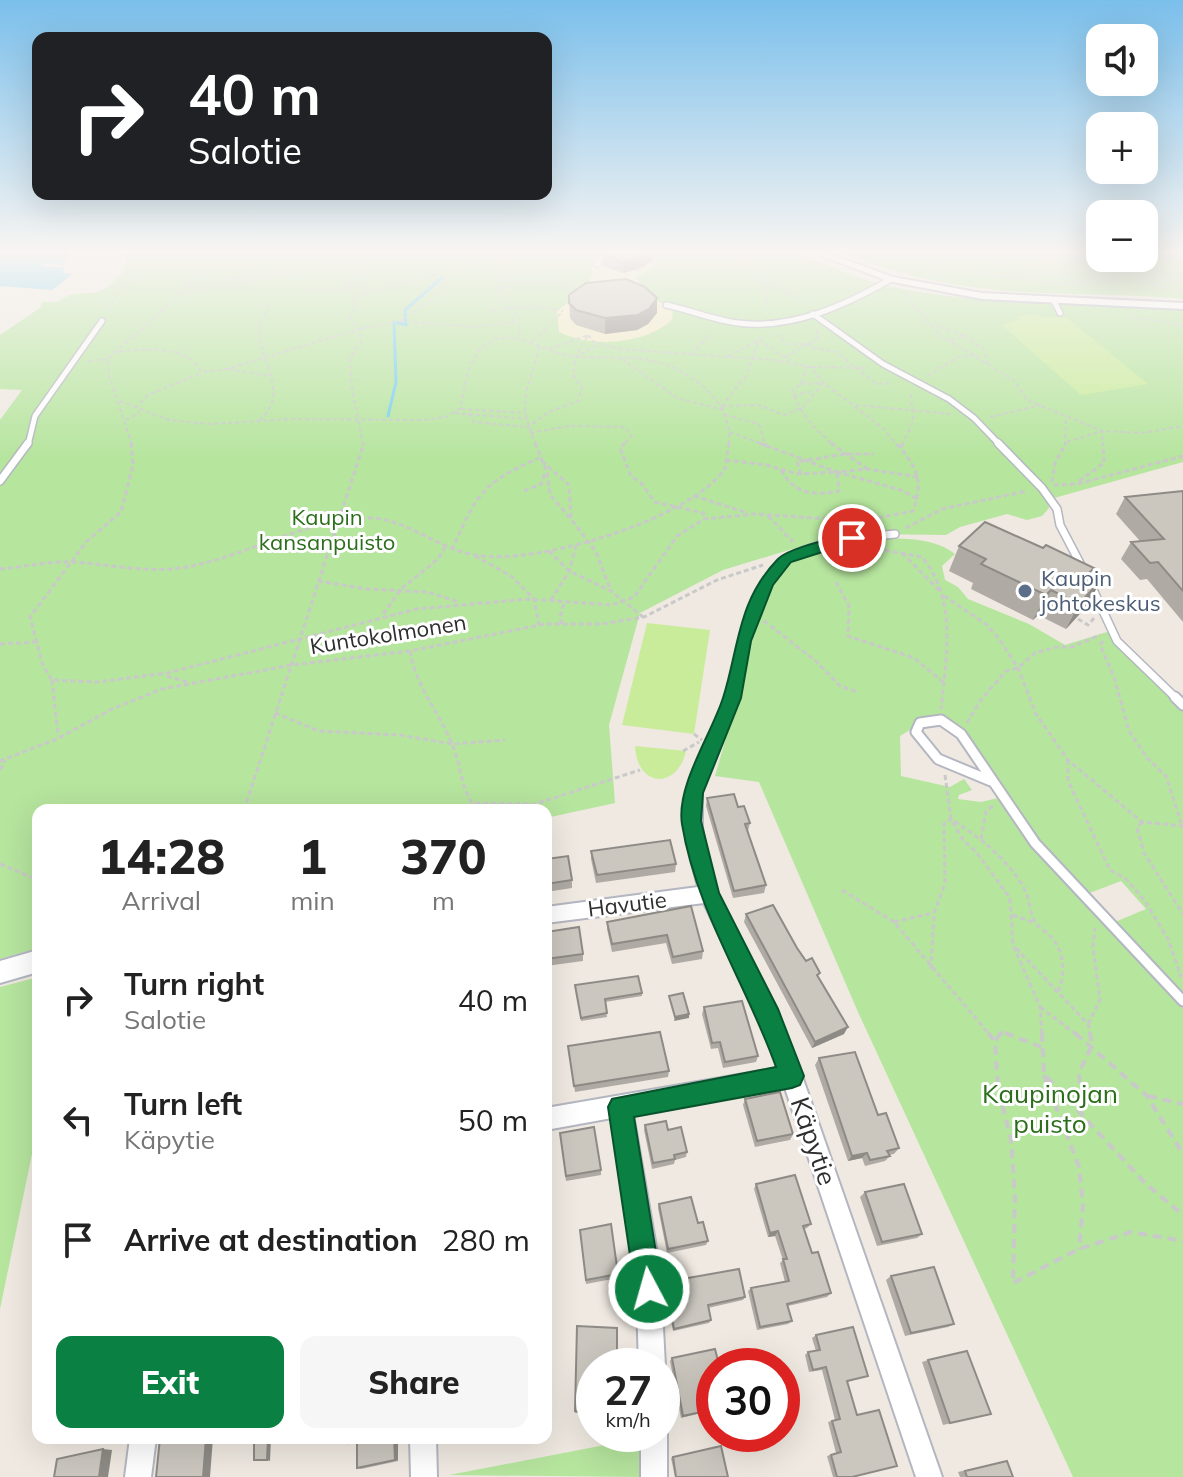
<!DOCTYPE html>
<meta charset="utf-8">
<style>
:root{--surface:#fff;--page:#f6f6f6;--text:#222;--muted:#767676;--accent:#0b8043}
body{margin:0;font-family:Mulish,sans-serif;background:var(--page);color:var(--text);height:100vh;display:flex;flex-direction:column;font-size:30px;white-space:nowrap}
*{box-sizing:border-box;margin:0}
p{font-size:26px;color:var(--muted)}
.icon{flex:none;width:44px;height:44px;fill:none;stroke:currentColor;stroke-width:2;stroke-linecap:round;stroke-linejoin:round}
.map{position:relative;flex:1;overflow:hidden}
.details{position:absolute;left:32px;top:804px;width:520px;height:640px;display:flex;flex-direction:column;background:var(--surface);border-radius:16px;box-shadow:0 8px 32px #0002}
.details>*{flex:none}
.top-card{position:absolute;left:32px;top:32px;width:520px;height:168px;border-radius:16px;box-shadow:0 8px 32px #0002;background:#202124;color:#fff;overflow:hidden}
.controls{position:absolute;left:1086px;top:24px;display:grid;gap:16px}
.controls a{display:grid;place-items:center;width:72px;height:72px;border-radius:16px;background:var(--surface);box-shadow:0 8px 32px #0002;font-size:40px}
.speed{position:absolute;left:576px;top:1348px;display:flex;gap:16px;font-size:40px;font-weight:700;text-align:center}
.speed>*{display:grid;place-content:center;width:104px;height:104px;border-radius:50%;background:var(--surface);box-shadow:0 8px 32px #0002;line-height:1}
.speed small{font-size:20px;font-weight:400}
.speed .limit{border:12px solid #d22;background:#fff;color:#111}
.pin{position:absolute;display:grid;place-items:center;width:68px;height:68px;color:#fff;margin:-34px;border:4px solid #fff;border-radius:50%;box-shadow:0 2px 8px #0007}
.me{position:absolute;width:88px;margin:-44px;rotate:354deg;stroke-linejoin:round;filter:drop-shadow(0 0 6px #0008)}
.turn{display:flex;align-items:center;gap:28px;height:168px;padding:0 24px;font-size:36px}
.turn .icon{width:104px;height:104px;stroke-width:2.5}
.turn b{display:block;font-size:56px;line-height:68px}
.eta{display:flex;justify-content:space-evenly;align-items:center;height:136px;text-align:center}
.eta b{font-size:48px;font-weight:800;line-height:56px}
.cta{display:flex;gap:16px;margin-top:auto;padding:16px 24px}
.cta a{flex:1;height:92px;border-radius:16px;background:var(--accent);color:#fff;font-size:32px;font-weight:800;line-height:92px;text-align:center}
.cta a+a{background:var(--page);color:var(--text)}
ul{padding:0;list-style:none}
li{display:flex;align-items:center;gap:24px;height:120px;padding:0 24px}
li div{flex:1}
li b{display:block;font-size:30px}
li em{font-style:normal}
.map>svg:first-child{display:block}
</style>
<div class="map">
<svg width="1183" height="1477" viewBox="0 0 1183 1477">
<rect width="100%" height="100%" fill="#efe9e1"/>
<g fill="#b6e59e">
<path d="M122,251H793C822,262 853,278 884,285C983,308 1083,301 1183,308V462L1047,500L1049,508L1042,516L1027,520L1007,514L960,527L946,535L868,534L792,549L723,570L640,613L609,725L615,803L546,818V810H38V948L0,959V420L22,390L0,389V335L40,308L42,302H57L70,295L98,292L108,287L124,271L127,259Z"/>
<path d="M835,251H1100V258H1144V251H1183V299C1121,293 1059,296 997,290C941,285 888,272 835,251Z"/>
<path d="M884,538C908,539 935,538 955,554L942,566L945,580L958,587L968,599L1029,624L1065,645L1107,632L1183,708V994L1115,922L1146,909L1121,881L1087,894L1040,844L974,743L942,717H921L913,728L900,736L901,776L950,787L964,779L972,790L959,795L958,799L981,802L998,798L1032,846L1183,1008V1477H1073L858,1012L759,782L715,776L742,683L749,637L765,598L785,566L808,554L843,543Z"/>
<polygon points="38,977 38,1125 0,1309 0,987"/>
<polygon points="641,1438 642,1477 449,1475"/>
</g>
<path fill="#f3ecc5" d="M645,251L658,261L657,266L635,277L650,296L673,310L672,320C644,345 591,348 559,332L557,311C581,292 593,291 592,259L598,252Z"/>
<g fill="#c9ec9a">
<polygon points="1037,314 1041,317 1067,318 1148,384 1081,395 1002,325 1020,320 1017,316"/>
<polygon points="647,623 710,630 694,734 622,725"/>
<path d="M635,746L686,751C677,790 637,788 635,746Z"/>
</g>
<polygon fill="#75cff0" points="0,251 71,251 64,258 65,265 44,263 41,266 64,268 63,273 73,274 52,290 0,286"/>
<g fill="none" stroke-linecap="round" stroke-linejoin="round">
<polyline stroke="#75cff0" stroke-width="3" points="388,416 396,382 394,322 406,325 405,310 442,278"/>
<g stroke="#b4b7c1" stroke-width="8">
<g id="service-far2">
<polyline points="597,264 601,258 611,254"/>
<polyline points="1054,301 1060,313"/>
<path d="M666,305C690,310 714,320 738,323C792,330 846,305 891,279"/>
<polyline points="813,314 883,364 949,399 974,418 1000,445"/>
<polyline points="28,445 35,416 102,321"/>
</g>
</g>
<g stroke="#b4b7c1" stroke-width="10">
<g id="service-far1">
<polyline points="998,443 1042,488 1057,509 1060,525 1082,567"/>
<polyline points="0,481 28,443"/>
<polyline points="1090,583 1117,641 1177,699"/>
<path d="M731,699C741,660 750,583 787,559C814,541 864,537 895,534"/>
</g>
</g>
<g stroke="#b4b7c1" stroke-width="13">
<g id="service">
<polyline points="1175,697 1183,705"/>
<polyline points="991,781 938,759 916,732 920,723 941,720 961,734 1035,843 1183,1001"/>
<polyline points="694,793 732,697"/>
</g>
</g>
<g stroke="#b4b7c1" stroke-width="4">
<g id="minor">
<polygon points="809,251 822,251 893,277 982,293 1183,303 1183,309 982,299 888,281"/>
<path d="M694,786L700,788L702,793V827L708,861L718,894L777,1014L802,1076L942,1477H916L785,1088L633,1114L660,1270L665,1366L662,1372V1366H639L636,1270L612,1118L546,1130V1108L778,1068L762,1027L704,903L546,923V907L698,887C689,855 685,826 686,793L688,788Z"/>
<polygon points="662,1424 667,1434 667,1477 641,1477 641,1434 662,1434"/>
<polygon points="130,1438 156,1438 151,1477 125,1477"/>
<polygon points="410,1438 436,1438 437,1477 411,1477"/>
</g>
</g>
<g stroke="#b4b7c1" stroke-width="4">
<polygon id="tertiary" points="38,950 38,972 0,983 0,961"/>
</g>
<g stroke="#c9c9c9" stroke-width="2" stroke-dasharray="4 3" stroke-linecap="butt">
<polyline points="341,251 347,254 353,266"/>
<polyline points="723,251 738,256 768,256 772,251"/>
<polyline points="737,251 766,281 806,303"/>
<polyline points="879,251 897,259 892,266"/>
<polyline points="914,251 945,268"/>
<polyline points="1034,251 1049,262 1081,261"/>
<polyline points="1056,251 1051,255 1058,268 1076,279"/>
<polyline points="1057,251 1115,269"/>
<polyline points="1165,251 1183,259"/>
<polyline points="983,252 1008,252"/>
<polyline points="984,252 993,265"/>
<polyline points="1136,258 1158,260 1163,251"/>
<polyline points="1158,260 1183,259"/>
<polyline points="1092,262 1117,258 1131,270"/>
<polyline points="314,268 340,261 351,251"/>
<polyline points="637,271 666,251"/>
<polyline points="990,274 995,261 1014,251"/>
<polyline points="927,275 945,268 1062,284 1117,283 1122,277 1123,258"/>
<polyline points="1138,275 1167,282 1183,281"/>
<polyline points="1006,276 1088,269 1183,277"/>
<polyline points="503,277 531,268 553,281"/>
<polyline points="1140,277 1164,293"/>
<polyline points="500,281 557,283 579,292"/>
<polyline points="766,281 768,311"/>
<polyline points="1066,283 1095,279 1097,276 1116,281"/>
<polyline points="1152,283 1183,291"/>
<polyline points="349,285 377,290"/>
<polyline points="189,287 251,274 355,267"/>
<polyline points="498,289 503,277 499,274 517,256"/>
<polyline points="498,289 518,316 520,337"/>
<polyline points="498,289 521,282"/>
<polyline points="310,290 350,288"/>
<polyline points="183,293 294,272"/>
<polyline points="903,293 940,335 1014,380 1027,400 1102,431 1143,433 1183,426"/>
<polyline points="357,296 480,262 523,254"/>
<polyline points="107,310 121,289 166,251"/>
<polyline points="492,310 534,306 563,311"/>
<polyline points="1132,317 1183,325"/>
<polyline points="400,321 475,327 519,321"/>
<polyline points="934,324 964,336"/>
<polyline points="777,334 786,344 811,344 814,348 836,352 877,384 892,383"/>
<polyline points="588,335 594,342 619,349 774,360 810,367 826,385 883,428 897,445"/>
<polyline points="533,341 561,313"/>
<polyline points="951,341 964,336 983,349 988,363"/>
<polyline points="550,349 588,335 576,356 600,344"/>
<path d="M113,352C144,350 183,342 202,372L227,369L359,329L400,321L433,299L452,269"/>
<polyline points="691,355 711,333"/>
<polyline points="728,356 760,340 790,361"/>
<polyline points="785,357 817,339 817,330"/>
<polyline points="622,359 677,398 724,410"/>
<polyline points="88,361 108,359"/>
<path d="M807,366L801,384L793,390C799,414 816,429 833,445"/>
<polyline points="811,367 868,368"/>
<polyline points="229,369 269,376"/>
<polyline points="927,376 958,357 977,355"/>
<polyline points="801,384 823,383"/>
<polyline points="793,396 813,391"/>
<path d="M120,401L169,420L211,424L291,419L424,420L446,417L460,408C466,386 467,354 490,342C516,329 541,350 566,355C593,360 620,355 647,360C687,366 734,400 729,445"/>
<polyline points="856,405 951,414"/>
<polyline points="722,406 747,374 760,337"/>
<polyline points="722,406 759,405 784,415 802,408 823,383"/>
<polyline points="135,408 148,395 201,373"/>
<polyline points="461,409 525,413"/>
<polyline points="455,413 527,419"/>
<polyline points="468,414 474,422 528,427 549,412 578,401 582,386 573,375 576,356"/>
<polyline points="725,415 759,424 765,445"/>
<polyline points="990,417 1041,405"/>
<polyline points="126,420 140,412"/>
<path d="M259,420C290,397 261,362 259,330C258,320 267,316 268,307L261,306"/>
<polyline points="730,432 765,445"/>
<polyline points="530,433 568,426 625,427 632,436 623,445"/>
<polyline points="1067,442 1102,431 1103,445"/>
<polyline points="132,445 109,375 108,359 189,287 201,251"/>
<polyline points="363,445 352,388 350,358 361,342 359,329 350,319 355,300 346,282 378,251"/>
<path d="M536,445C514,393 530,392 540,344"/>
<polyline points="902,445 913,422 911,393"/>
<polyline points="1065,445 1066,417"/>
</g>
<g stroke="#c9c9c9" stroke-width="3" stroke-dasharray="5 3" stroke-linecap="butt">
<path d="M131,443L133,465L121,512L87,541L30,617L43,666L52,680L97,682L167,673L417,609L528,599L612,605L634,597L677,536L704,519L755,514L860,521L913,511C924,480 917,467 896,443"/>
<polyline points="535,443 547,472 550,495 571,519"/>
<polyline points="625,443 620,448 631,476 641,483 655,502 703,513 707,518"/>
<polyline points="759,443 837,472 867,469 918,477"/>
<polyline points="765,443 766,447"/>
<polyline points="831,443 867,469"/>
<polyline points="900,447 905,443"/>
<polyline points="726,460 766,465 798,474 837,472 904,491 918,500"/>
<polyline points="542,461 569,485 571,519 596,552 611,591"/>
<path d="M781,470C794,494 814,496 839,491L837,472"/>
<polyline points="801,474 797,462 844,454 874,454"/>
<polyline points="1079,481 1104,463 1103,443"/>
<polyline points="1052,482 1055,463 1066,443"/>
<polyline points="1054,485 1077,484 1183,456"/>
<polyline points="524,491 541,484 545,473"/>
<polyline points="694,496 748,513"/>
<polyline points="768,516 793,542"/>
<polyline points="906,528 942,509 1027,491"/>
<path d="M877,549L922,557C958,600 946,657 941,709"/>
<path d="M452,550C477,494 481,483 539,458"/>
<polyline points="549,551 569,571 611,591 643,617"/>
<polyline points="902,553 941,592"/>
<polyline points="475,556 511,576 534,599 539,625"/>
<path d="M0,569C24,567 48,561 72,562C108,564 144,573 181,568C244,558 302,520 367,518C405,517 437,549 475,555C535,566 689,520 725,469L729,443"/>
<polyline points="318,581 367,589 427,592 459,602"/>
<polyline points="836,582 849,606 848,636 914,658 943,682"/>
<polyline points="944,596 986,624 999,639 1018,668 1036,714 1068,760 1142,822 1183,826"/>
<polyline points="551,600 569,571 576,546"/>
<polyline points="383,614 402,588 438,559 445,547"/>
<polyline points="1078,619 1088,625 1094,618"/>
<polyline points="764,621 817,662 840,686 858,692"/>
<polyline points="562,624 560,617 564,603"/>
<polyline points="1103,641 1100,645 1114,677 1129,731 1147,758 1166,776 1181,823"/>
<polyline points="0,644 38,642"/>
<path d="M410,651C417,691 441,713 454,749C461,767 461,786 472,803L535,804L640,770"/>
<polyline points="167,676 187,682"/>
<polyline points="52,680 58,736"/>
<polyline points="275,713 319,731 399,735 453,744 505,740"/>
<polyline points="967,723 980,701 1006,671 1018,668 1035,653 1057,647 1072,647 1100,635"/>
<polyline points="694,734 702,740"/>
<polyline points="683,751 699,742"/>
<polyline points="1068,760 1068,781 1110,870 1126,879 1145,901 1168,939 1181,977"/>
<polyline points="0,761 59,738 112,709 162,689 292,665 410,651 545,624 602,624 644,617 717,580 763,565"/>
<polyline points="0,770 5,760"/>
<polyline points="945,775 951,819 963,840 977,853 1010,898 1013,945 1040,1007 1042,1035"/>
<polyline points="244,810 364,443"/>
<polyline points="1142,822 1137,828 1144,853 1183,914"/>
<polyline points="981,839 986,811 993,806"/>
<polyline points="0,864 38,880"/>
<polyline points="842,890 894,922 990,1035"/>
<polyline points="1013,915 1035,923"/>
<polyline points="894,922 933,913"/>
<polyline points="1016,948 1088,1024 1090,1035"/>
<path d="M931,969L934,913L945,884L944,824L951,819C980,838 1010,860 1026,892C1030,902 1030,913 1035,922C1038,927 1044,930 1049,935C1065,950 1066,972 1058,992"/>
<polyline points="1040,1007 1077,1035"/>
<polyline points="1088,1024 1100,1000 1093,947 1095,928"/>
<polyline points="1000,1035 1002,1032 1010,1035"/>
</g>
<g stroke="#c9c9c9" stroke-width="4" stroke-dasharray="9 6" stroke-linecap="butt">
<polyline points="988,1033 995,1041"/>
<polyline points="1001,1033 995,1041 998,1088 1011,1139 1015,1197 1013,1283 1079,1249 1131,1232 1183,1241"/>
<polyline points="1005,1033 1044,1048"/>
<polyline points="1042,1033 1044,1074 1145,1183 1183,1215"/>
<polyline points="1075,1033 1147,1096 1183,1154"/>
<polyline points="1044,1075 1079,1167 1083,1206 1079,1249"/>
<polyline points="1148,1096 1183,1104"/>
<polyline points="1081,1113 1079,1072 1092,1046 1090,1033"/>
</g>
<use href="#service-far2" stroke="#fff" stroke-width="5"/>
<use href="#service-far1" stroke="#fff" stroke-width="7"/>
<use href="#service" stroke="#fff" stroke-width="9"/>
<use href="#minor" fill="#fff" fill-rule="evenodd"/>
<use href="#tertiary" fill="#fff" fill-rule="evenodd"/>
</g>
<g fill="#afaba4">
<polygon points="610,251 653,251 652,261 638,269 623,273 603,266 603,254"/>
<polygon points="569,295 657,313 648,324 637,330 605,334 576,325 570,318"/>
<polygon points="1183,491 1183,622 1147,579 1140,580 1121,559 1131,542 1140,541 1116,514 1125,497"/>
<polygon points="959,546 1090,575 1101,580 1087,606 1066,629 1038,615 1033,620 971,589 973,583 949,571"/>
<polygon points="707,798 738,807 750,823 748,831 766,885 764,893 733,898 706,806"/>
<polygon points="591,851 676,864 675,872 596,883 591,859"/>
<polygon points="546,859 572,880 572,888 546,892"/>
<polygon points="691,906 703,951 702,959 672,964 666,943 612,952 607,929 607,922"/>
<polygon points="746,914 797,948 818,978 844,1034 812,1048 744,922"/>
<polygon points="546,932 583,954 583,961 546,966"/>
<polygon points="575,988 642,993 642,996 605,1002 607,1017 581,1021"/>
<polygon points="704,1007 758,1056 756,1062 723,1068 718,1048 711,1049 702,1014"/>
<polygon points="568,1046 669,1071 668,1077 575,1092"/>
<polygon points="819,1058 878,1115 899,1148 894,1154 889,1155 890,1156 885,1161 865,1166 862,1158 848,1161 815,1065"/>
<polygon points="745,1099 793,1134 790,1140 755,1147 743,1105"/>
<polygon points="645,1125 668,1130 687,1152 686,1157 675,1160 674,1164 652,1169 644,1130"/>
<polygon points="560,1133 601,1170 601,1175 566,1181"/>
<polygon points="756,1184 811,1224 807,1228 804,1229 812,1253 831,1293 827,1297 788,1306 792,1321 788,1324 757,1330 748,1291 751,1288 785,1282 780,1263 783,1260 775,1236 768,1237 754,1189"/>
<polygon points="865,1192 922,1234 917,1238 877,1246 860,1197"/>
<polygon points="659,1204 698,1223 708,1241 706,1245 667,1253 658,1208"/>
<polygon points="580,1230 618,1274 618,1278 586,1284"/>
<polygon points="891,1276 954,1324 948,1327 905,1336 886,1280"/>
<polygon points="665,1282 745,1297 743,1300 708,1308 711,1320 709,1323 673,1331 664,1286"/>
<polygon points="577,1326 594,1366 594,1413 575,1413"/>
<polygon points="816,1335 868,1376 847,1382 852,1477 833,1477 827,1456 836,1453 828,1422 835,1420 822,1370 809,1372 805,1355 808,1352 816,1351 812,1338"/>
<polygon points="672,1358 719,1365 714,1366 714,1410 681,1418 670,1361"/>
<polygon points="928,1360 991,1414 943,1425 922,1362"/>
<polygon points="349,1438 398,1461 361,1469 357,1468 357,1444 349,1443"/>
<polygon points="673,1457 728,1477 675,1477 671,1458"/>
<polygon points="1007,1461 1013,1477 960,1477 958,1472"/>
</g>
<g fill="#8e8b86">
<polygon points="650,251 653,251 652,261 638,269 623,273 623,262"/>
<polygon points="657,298 657,313 648,324 637,330 605,334 605,318"/>
<polygon points="1101,580 1087,606 1066,629 1079,604"/>
<polygon points="1051,590 1038,615 1033,620 1046,595"/>
<polygon points="689,1014 689,1018 674,1021 675,1017"/>
<polygon points="848,1027 844,1034 812,1048 815,1042"/>
<polygon points="867,1153 862,1158 848,1161 852,1156"/>
<polygon points="778,1231 775,1236 768,1237 770,1233"/>
<polygon points="206,1438 213,1438 210,1477 203,1477"/>
<polygon points="268,1438 271,1438 270,1461 267,1460"/>
<polygon points="394,1438 398,1438 398,1461 395,1460"/>
<polygon points="103,1449 112,1450 108,1477 99,1477"/>
</g>
<g fill="#cbc7bf" stroke="#8e8b86" stroke-width="2">
<polygon points="610,251 650,251 638,258 623,262 603,254"/>
<polygon points="626,279 645,287 657,298 649,309 638,315 605,318 576,310 569,303 569,295 586,283"/>
<polygon points="1183,491 1183,591 1158,562 1150,563 1131,542 1164,539 1125,497"/>
<polygon points="985,522 1043,548 1046,545 1094,568 1088,574 1101,580 1079,604 1051,590 1046,595 981,564 986,559 959,546"/>
<polygon points="734,794 738,807 744,806 750,823 745,824 766,885 734,891 707,798"/>
<polygon points="670,840 676,864 597,875 591,851"/>
<polygon points="568,856 572,880 546,884 546,859"/>
<polygon points="773,905 797,948 806,961 812,958 820,973 817,975 848,1027 815,1042 746,914"/>
<polygon points="691,906 703,951 673,957 667,935 612,944 607,922"/>
<polygon points="579,927 583,954 546,959 546,932"/>
<polygon points="638,976 642,993 605,999 607,1013 581,1018 575,985"/>
<polygon points="683,993 689,1014 675,1017 669,996"/>
<polygon points="742,1001 758,1056 725,1062 720,1042 712,1043 704,1007"/>
<polygon points="660,1032 669,1071 574,1086 568,1046"/>
<polygon points="855,1052 878,1115 886,1113 899,1148 887,1151 890,1156 870,1160 867,1153 852,1156 819,1058"/>
<polygon points="780,1092 793,1134 757,1141 745,1099"/>
<polygon points="666,1121 668,1130 681,1127 687,1152 674,1155 675,1159 653,1163 645,1125"/>
<polygon points="594,1127 601,1170 566,1176 560,1133"/>
<polygon points="795,1175 811,1224 803,1226 812,1253 818,1252 831,1293 787,1304 792,1321 760,1327 751,1288 789,1281 783,1259 787,1259 778,1231 770,1233 756,1184"/>
<polygon points="904,1184 922,1234 882,1242 865,1192"/>
<polygon points="691,1197 698,1223 703,1222 708,1241 668,1249 659,1204"/>
<polygon points="611,1224 618,1274 586,1280 580,1230"/>
<polygon points="934,1267 954,1324 911,1333 891,1276"/>
<polygon points="739,1269 745,1297 708,1305 711,1320 674,1329 665,1282"/>
<polygon points="37,1293 38,1311 34,1312"/>
<polygon points="577,1326 617,1328 617,1366 594,1366 594,1412 575,1411"/>
<polygon points="853,1327 868,1376 847,1381 857,1415 879,1410 897,1466 852,1477 837,1477 831,1455 841,1452 832,1421 840,1419 826,1367 813,1370 808,1352 820,1350 816,1335"/>
<polygon points="715,1349 719,1365 732,1362 733,1366 714,1366 714,1409 683,1416 672,1358"/>
<polygon points="967,1351 991,1414 950,1423 928,1360"/>
<polygon points="794,1391 798,1408 782,1411 782,1393"/>
<polygon points="160,1438 206,1438 203,1477 156,1477"/>
<polygon points="254,1438 268,1438 267,1460 254,1460"/>
<polygon points="349,1438 394,1438 395,1460 357,1468 357,1442 349,1443"/>
<polygon points="721,1446 728,1477 676,1477 673,1457"/>
<polygon points="103,1449 99,1477 54,1477 57,1459"/>
<polygon points="1007,1461 1013,1477 967,1477 965,1471"/>
</g>
<linearGradient id="sky" x2="0" y2="1"><stop stop-color="#7abfeb"/><stop offset="0.55" stop-color="#f8f5f2"/><stop offset="1" stop-color="#f8f5f2" stop-opacity="0"/></linearGradient>
<rect width="1183" height="458" fill="url(#sky)"/>
<path fill="#0b8043" stroke="#07532c" stroke-width="2" d="M852,533L859,538L857,541L791,562L773,585L751,641L741,698L703,793L701,821L719,893L778,1009L804,1076L800,1085L792,1088L634,1117L662,1289L658,1299L649,1303L639,1299L635,1289L608,1107L612,1099L776,1067C747,985 696,911 682,824C676,786 711,735 723,698C739,648 737,601 778,559C788,548 835,538 852,533Z"/>
<circle fill="#5c6f8a" stroke="#fff" stroke-width="3" cx="1025" cy="591" r="8"/>
<g text-anchor="middle" dominant-baseline="central" stroke-width="6" stroke-linejoin="round" paint-order="stroke">
<g font-size="22" fill="#2c6e1b" stroke="#fff">
<text x="327" y="517">Kaupin<tspan x="327" dy="25">kansanpuisto</tspan></text>
</g>
<g font-size="22" fill="#4e5e75" stroke="#fff" text-anchor="start">
<text x="1041" y="578">Kaupin<tspan x="1041" dy="25">johtokeskus</tspan></text>
</g>
<g font-size="22" fill="#2e2e2e" stroke="#fff">
<text transform="translate(388 634) rotate(-9)">Kuntokolmonen</text>
<text transform="translate(627 904) rotate(-7)">Havutie</text>
</g>
<g font-size="26" fill="#2c6e1b" stroke="#fff">
<text x="1050" y="1093">Kaupinojan<tspan x="1050" dy="30">puisto</tspan></text>
</g>
<g font-size="26" fill="#2e2e2e" stroke="#fff">
<text transform="translate(814 1141) rotate(71)">Käpytie</text>
</g>
</g>
</svg>
<div class="controls">
<a><svg class="icon" aria-label="sound" viewBox="0 0 24 24"><path d="M4 9h4l5-4v14l-5-4H4zM17 9q2 3 0 6"/></svg></a>
<a>+</a>
<a>−</a>
</div>
<div class="speed"><div>27<small>km/h</small></div><div class="limit">30</div></div>
<div class="pin" style="left:852px;top:538px;background:#d93025"><svg class="icon" aria-label="arrive" viewBox="0 0 24 24"><path d="M6 21V4h12l-3 4 3 4H6"/></svg></div>
<svg class="me" style="left:649px;top:1289px" viewBox="-20 -20 40 40"><circle r="17" fill="#0b8043" stroke="#fff" stroke-width="3"/><path d="M0-11L8 9 0 5-8 9z" fill="#fff"/></svg>
<div class="top-card">
<div class="turn"><svg class="icon" aria-label="right" viewBox="0 0 24 24"><path d="M7 20v-9h11M14 6l5 5-5 5"/></svg><div><b>40 m</b>Salotie</div></div>
</div>
<section class="details">
<div class="eta">
<div><b>14:28</b><p>Arrival</p></div>
<div><b>1</b><p>min</p></div>
<div><b>370</b><p>m</p></div>
</div>
<ul>
<li><svg class="icon" aria-label="right" viewBox="0 0 24 24"><path d="M7 20v-9h11M14 6l5 5-5 5"/></svg><div><b>Turn right</b><p>Salotie</p></div><em>40 m</em></li>
<li><svg class="icon" aria-label="left" viewBox="0 0 24 24"><path d="M17 20v-9H6M10 6l-5 5 5 5"/></svg><div><b>Turn left</b><p>Käpytie</p></div><em>50 m</em></li>
<li><svg class="icon" aria-label="arrive" viewBox="0 0 24 24"><path d="M6 21V4h12l-3 4 3 4H6"/></svg><div><b>Arrive at destination</b></div><em>280 m</em></li>
</ul>
<div class="cta"><a>Exit</a><a>Share</a></div>
</section>
</div>
